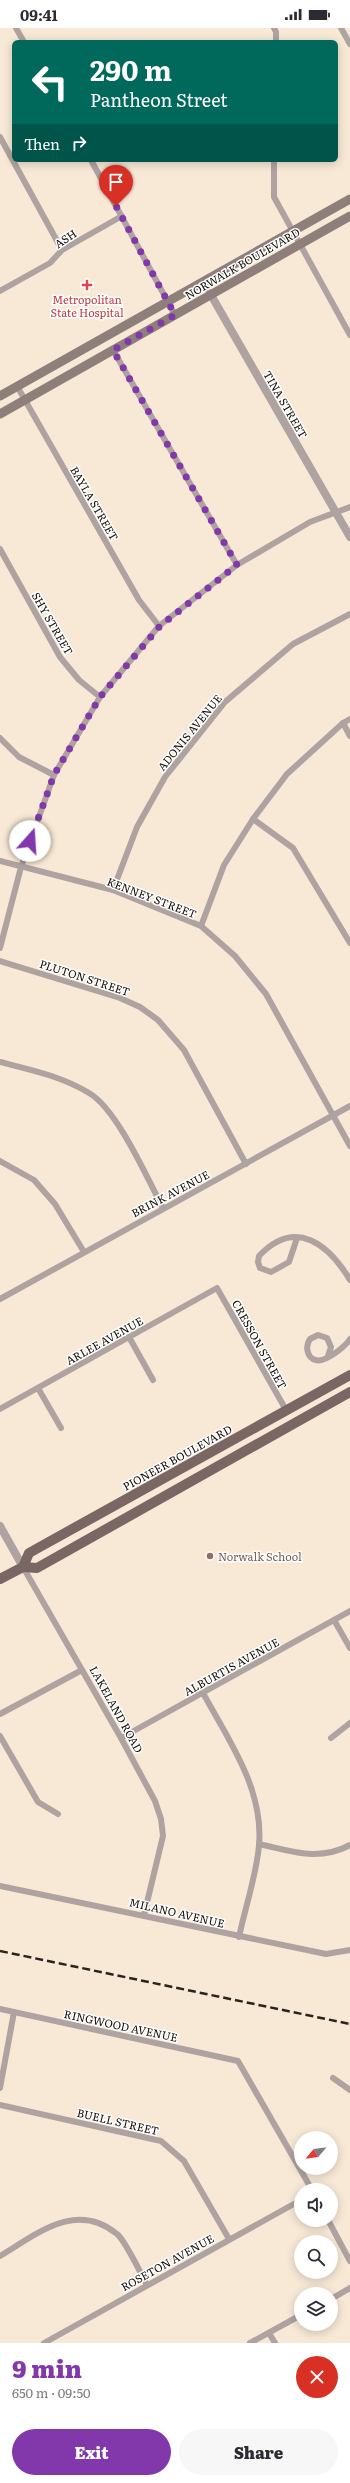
<!DOCTYPE html>
<meta charset="utf-8">
<style>
:root{--surface:#fff;--page:#f7f7f7;--text:#2b2b33;--muted:#7c7c81;--accent:#8238aa}
body{margin:0;font-family:Literata,serif;background:var(--page);color:var(--text);height:100vh;display:flex;flex-direction:column;font-size:15px;white-space:nowrap}
*{box-sizing:border-box;margin:0}
p{font-size:13px;color:var(--muted)}
.icon{flex:none;width:22px;height:22px;fill:none;stroke:currentColor;stroke-width:2;stroke-linecap:round;stroke-linejoin:round}
.map{position:relative;height:2315px;overflow:hidden}
.panel{display:flex;flex-direction:column;background:var(--surface);flex:1}
.panel>*{flex:none}
.guide{position:absolute;left:12px;top:12px;width:326px;height:122px;border-radius:6px;box-shadow:0 2px 10px #0003;background:#00695c;color:#fff;overflow:hidden}
.needle{width:26px;rotate:241deg}
.controls{position:absolute;left:294px;top:2103px;display:grid;gap:8px}
.controls a{display:grid;place-items:center;width:44px;height:44px;border-radius:50%;background:var(--surface);box-shadow:0 2px 10px #0003;font-size:20px}
.pin{position:absolute;display:grid;place-items:center;width:34px;height:34px;color:#fff;margin:-41px -17px;border-radius:50% 50% 50% 0;rotate:-45deg;box-shadow:0 0 4px #0007}
.pin .icon{rotate:45deg}
.me{position:absolute;width:44px;margin:-22px;rotate:19deg;stroke-linejoin:round;filter:drop-shadow(0 0 3px #0008)}
.turn{display:flex;align-items:center;gap:14px;height:84px;padding:0 12px;font-size:18px}
.turn .icon{width:52px;height:52px;stroke-width:2.5}
.turn b{display:block;font-size:28px;line-height:34px}
.then{display:flex;align-items:center;height:38px;padding:0 12px;background:#0003;gap:8px;font-size:15px}
.round{display:grid;place-items:center;flex:none;width:42px;height:42px;border-radius:21px;background:var(--page)}
.overview{display:flex;align-items:center;justify-content:space-between;height:68px;padding:0 12px}
h1{font-size:24px;font-weight:800;line-height:30px;color:var(--accent)}
.primary-button{display:flex;gap:8px;margin-top:auto;padding:8px 12px}
.primary-button a{flex:1;height:46px;border-radius:24px;background:var(--accent);color:#fff;font-size:16px;font-weight:800;line-height:46px;text-align:center}
.primary-button a+a{background:var(--page);color:var(--text)}
.status{display:flex;justify-content:space-between;align-items:center;height:28px;padding:0 20px;background:var(--surface);direction:ltr}
.status svg{height:11px;fill:currentColor}
.map>svg:first-child{display:block}
</style>
<div class="status"><b>09:41</b><svg viewBox="0 0 49 12"><path d="M0 12V9h3v3zM5 12V6h3v6zM10 12V3h3v9zM15 12V0h3v12zM26 1h20v11H26zM47 4h2v5h-2z"/></svg></div>
<div class="map">
<svg width="350" height="2315" viewBox="0 0 350 2315">
<rect width="100%" height="100%" fill="#f8e9d6"/>
<g fill="none" stroke-linecap="round" stroke-linejoin="round">
<g stroke="#aea3a0" stroke-width="6">
<polyline points="16,0 24,14"/>
<polyline points="274,0 276,4 276,14"/>
<polyline points="341,0 350,16"/>
<polyline points="0,109 62,222"/>
<polyline points="91,132 175,287"/>
<polyline points="274,132 274,169 350,307"/>
<polyline points="203,254 211,267"/>
<polyline points="0,263 50,235 62,222 122,188"/>
<polyline points="113,322 237,537"/>
<polyline points="17,358 139,572 159,598"/>
<polyline points="0,521 60,629 79,652 100,669"/>
<polyline points="343,695 350,708"/>
<polyline points="0,710 19,729 54,747"/>
<polyline points="253,791 293,820 350,915"/>
<polyline points="0,833 113,862 201,898 235,928 266,966 350,1118"/>
<polyline points="113,862 137,799 165,749 225,674 293,616 350,586"/>
<polyline points="201,898 224,837 253,791 287,746 343,695 350,691"/>
<polyline points="0,920 21,839 54,747 100,669 159,598 237,537 310,494 350,479"/>
<polyline points="0,933 120,970 140,979 158,992 184,1022 246,1136"/>
<path d="M0,1034C31,1042 61,1048 89,1065C117,1081 147,1150 163,1180"/>
<polyline points="0,1133 34,1152 55,1176 84,1224"/>
<path d="M297,1210L289,1234L271,1244L260,1240L258,1234L259,1228C296,1189 329,1217 350,1252"/>
<polyline points="0,1271 350,1078"/>
<polyline points="129,1309 153,1352"/>
<path d="M328,1328L331,1319L327,1310L318,1307L310,1311C304,1320 308,1335 322,1332C331,1329 345,1319 350,1311"/>
<polyline points="38,1360 61,1400"/>
<polyline points="0,1381 217,1260 286,1382"/>
<polyline points="23,1539 121,1710 155,1773 161,1791 163,1808 144,1887"/>
<polyline points="334,1592 350,1620"/>
<path d="M203,1665C228,1711 264,1761 259,1817C257,1845 245,1880 239,1909"/>
<polyline points="0,1686 82,1642"/>
<polyline points="0,1708 38,1774 58,1786"/>
<polyline points="121,1710 350,1583"/>
<polyline points="331,1710 350,1695"/>
<path d="M259,1816C292,1823 318,1834 350,1817"/>
<polyline points="0,1858 326,1926 350,1922"/>
<polyline points="0,1981 238,2033 312,2162"/>
<polyline points="333,2050 350,2062"/>
<polyline points="0,2060 14,1984"/>
<polyline points="0,2077 161,2113 184,2133 229,2211"/>
<polyline points="328,2192 350,2233"/>
<path d="M0,2228C37,2206 76,2172 117,2206C125,2212 141,2246 147,2257"/>
<polyline points="331,2271 350,2260"/>
<polyline points="269,2305 275,2315"/>
<polyline points="44,2315 301,2172"/>
<polyline points="250,2315 301,2287"/>
</g>
<g stroke="#aea3a0" stroke-width="8">
<polyline points="211,267 350,509"/>
<polyline points="0,1498 23,1539"/>
</g>
<g stroke="#8f7f7b" stroke-width="9">
<polyline points="0,368 350,171"/>
<polyline points="0,386 350,188"/>
</g>
<g stroke="#7a6662" stroke-width="10">
<polyline points="23,1539 29,1525 350,1347"/>
<polyline points="0,1551 23,1539 37,1540 350,1364"/>
</g>
<polyline stroke="#2a241d" stroke-width="2.5" stroke-dasharray="8 4" stroke-linecap="butt" points="0,1923 350,1996"/>
</g>
<g fill="none" stroke-linecap="round" stroke-linejoin="round">
<polyline stroke="#8238aa" stroke-width="7" stroke-dasharray="0 12.6" points="30,813 54,747 100,669 160,598 237,537 113,322 175,287 116,178"/>
</g>
<path fill="#e0444e" stroke="#fff" stroke-width="1.5" d="M85 251h4v4h4v4h-4v4h-4v-4h-4v-4h4z"/>
<circle fill="#8d6e63" stroke="#fff" stroke-width="1.5" cx="210" cy="1528" r="4"/>
<g text-anchor="middle" dominant-baseline="central" stroke-width="3" stroke-linejoin="round" paint-order="stroke">
<g font-size="11" fill="#130e08" stroke="#fff">
<text transform="translate(65 210) rotate(-34)">ASH</text>
<text transform="translate(242 235) rotate(-30)">NORWALK BOULEVARD</text>
<text transform="translate(286 376) rotate(60)">TINA STREET</text>
<text transform="translate(95 475) rotate(60)">BAYLA STREET</text>
<text transform="translate(53 595) rotate(60)">SHY STREET</text>
<text transform="translate(189 704) rotate(-51)">ADONIS AVENUE</text>
<text transform="translate(152 869) rotate(21)">KENNEY STREET</text>
<text transform="translate(85 949) rotate(18)">PLUTON STREET</text>
<text transform="translate(170 1165) rotate(-28)">BRINK AVENUE</text>
<text transform="translate(104 1312) rotate(-29)">ARLEE AVENUE</text>
<text transform="translate(260 1316) rotate(61)">CRESSON STREET</text>
<text transform="translate(177 1429) rotate(-29)">PIONEER BOULEVARD</text>
<text transform="translate(231 1638) rotate(-29)">ALBURTIS AVENUE</text>
<text transform="translate(117 1681) rotate(61)">LAKELAND ROAD</text>
<text transform="translate(177 1884) rotate(13)">MILANO AVENUE</text>
<text transform="translate(121 1997) rotate(12)">RINGWOOD AVENUE</text>
<text transform="translate(118 2093) rotate(13)">BUELL STREET</text>
<text transform="translate(167 2234) rotate(-29)">ROSETON AVENUE</text>
</g>
<g font-size="11" fill="#be3a42" stroke="#fff">
<text x="87" y="271">Metropolitan<tspan x="87" dy="13">State Hospital</tspan></text>
</g>
<g font-size="11" fill="#785e54" stroke="#fff" text-anchor="start">
<text x="218" y="1528">Norwalk School</text>
</g>
</g>
</svg>
<div class="controls">
<a><svg class="needle" viewBox="-14 -14 28 28"><path d="M0-13l5 13h-10z" fill="#e53935"/><path d="M0 13l5-13h-10z" fill="#7c7c81"/></svg></a>
<a><svg class="icon" aria-label="sound" viewBox="0 0 24 24"><path d="M4 9h4l5-4v14l-5-4H4zM17 9q2 3 0 6"/></svg></a>
<a><svg class="icon" aria-label="search" viewBox="0 0 24 24"><circle cx="10" cy="10" r="6"/><path d="M15 15l6 6"/></svg></a>
<a><svg class="icon" aria-label="layers" viewBox="0 0 24 24"><path d="M12 4l9 5-9 5-9-5zM3 14l9 5 9-5"/></svg></a>
</div>
<div class="pin" style="left:116px;top:178px;background:#d93025"><svg class="icon" aria-label="arrive" viewBox="0 0 24 24"><path d="M6 21V4h12l-3 4 3 4H6"/></svg></div>
<svg class="me" style="left:30px;top:813px" viewBox="-20 -20 40 40"><circle r="19" fill="#fff"/><path d="M0-13L10 11 0 6-10 11z" fill="#8238aa"/></svg>
<div class="guide">
<div class="turn"><svg class="icon" aria-label="left" viewBox="0 0 24 24"><path d="M17 20v-9H6M10 6l-5 5 5 5"/></svg><div><b>290 m</b>Pantheon Street</div></div>
<div class="then">Then<svg class="icon" aria-label="right" viewBox="0 0 24 24"><path d="M7 20v-9h11M14 6l5 5-5 5"/></svg></div>
</div>
</div>
<section class="panel">
<div class="overview"><div><h1>9 min</h1><p>650 m · 09:50</p></div><a class="round" style="background:#d93025;color:#fff"><svg class="icon" aria-label="close" viewBox="0 0 24 24"><path d="M6 6l12 12M18 6L6 18"/></svg></a></div>
<div class="primary-button"><a>Exit</a><a>Share</a></div>
</section>
